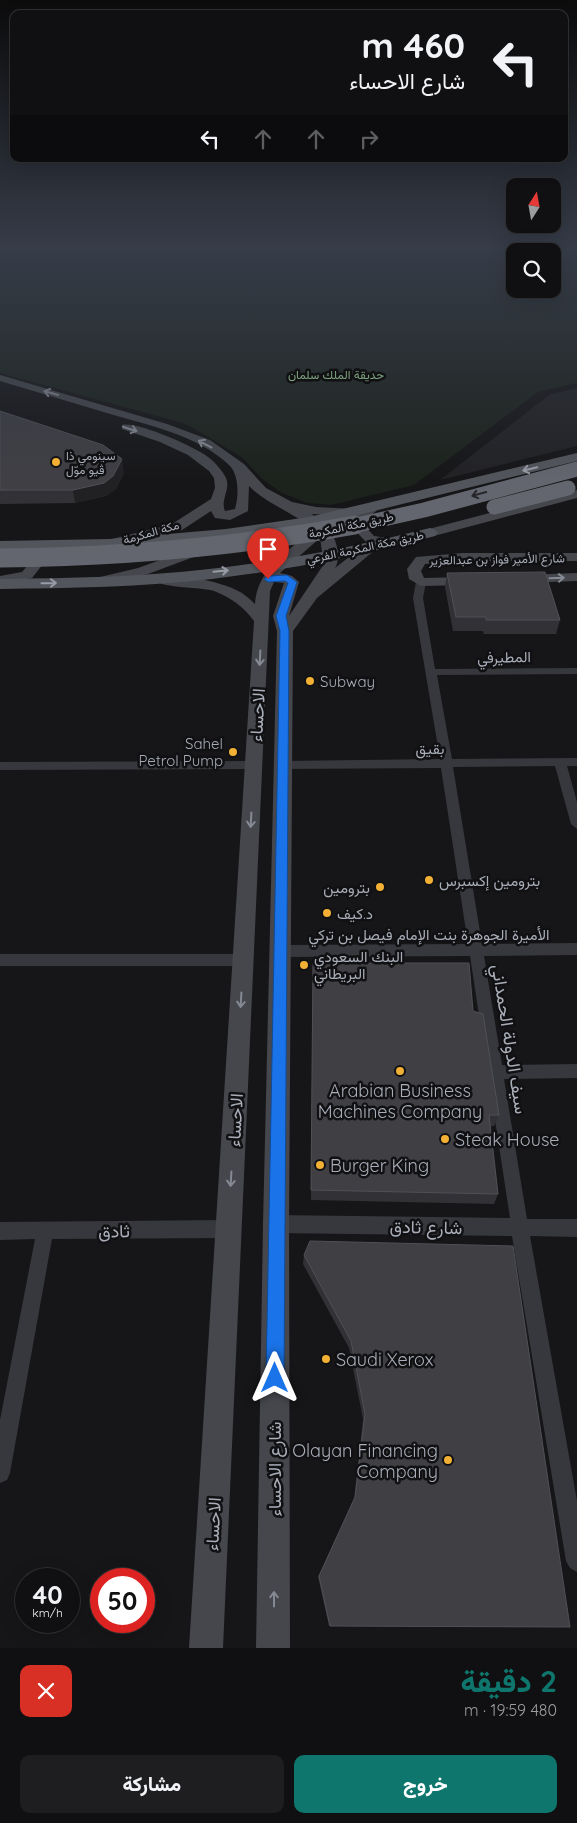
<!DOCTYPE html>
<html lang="ar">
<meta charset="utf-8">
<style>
:root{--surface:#101012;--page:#1e1e20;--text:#f1f3f6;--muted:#9c9d9f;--line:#303032;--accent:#0f766e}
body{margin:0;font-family:Quicksand,Vazirmatn,sans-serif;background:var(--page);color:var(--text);direction:rtl;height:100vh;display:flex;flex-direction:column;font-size:19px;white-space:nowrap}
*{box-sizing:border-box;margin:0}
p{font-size:16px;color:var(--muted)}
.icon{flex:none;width:28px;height:28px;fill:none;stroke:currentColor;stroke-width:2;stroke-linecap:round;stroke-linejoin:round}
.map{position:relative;height:1648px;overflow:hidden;direction:ltr}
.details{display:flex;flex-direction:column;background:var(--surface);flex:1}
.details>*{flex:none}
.banner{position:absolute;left:10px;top:10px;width:558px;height:152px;border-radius:10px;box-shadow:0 5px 20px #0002,0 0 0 1px var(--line);direction:rtl;background:#101012;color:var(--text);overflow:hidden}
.needle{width:32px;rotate:11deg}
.tools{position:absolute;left:506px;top:178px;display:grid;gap:10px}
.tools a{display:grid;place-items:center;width:55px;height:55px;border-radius:10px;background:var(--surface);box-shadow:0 5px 20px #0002,0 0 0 1px var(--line);font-size:25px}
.speed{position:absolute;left:15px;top:1568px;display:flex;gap:10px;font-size:25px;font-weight:700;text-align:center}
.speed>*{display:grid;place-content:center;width:65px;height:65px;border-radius:50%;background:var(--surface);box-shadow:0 5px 20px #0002,0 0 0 1px var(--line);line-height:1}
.speed small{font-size:12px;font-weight:400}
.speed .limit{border:8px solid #d22;background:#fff;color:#111}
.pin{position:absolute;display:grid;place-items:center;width:42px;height:42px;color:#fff;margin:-51px -21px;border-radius:50% 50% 50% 0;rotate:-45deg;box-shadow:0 0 5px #0007}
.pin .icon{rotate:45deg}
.me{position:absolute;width:55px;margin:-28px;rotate:0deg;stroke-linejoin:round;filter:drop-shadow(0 0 4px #0008)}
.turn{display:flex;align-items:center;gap:18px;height:105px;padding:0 20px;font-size:22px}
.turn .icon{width:65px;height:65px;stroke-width:2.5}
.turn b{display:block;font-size:35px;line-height:42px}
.lanes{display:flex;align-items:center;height:48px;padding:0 20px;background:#0003;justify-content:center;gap:25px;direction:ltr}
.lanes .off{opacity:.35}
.round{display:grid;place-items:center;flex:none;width:52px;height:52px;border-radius:10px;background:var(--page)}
.headline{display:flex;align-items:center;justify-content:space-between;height:85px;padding:0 20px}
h1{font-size:30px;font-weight:800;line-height:38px;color:var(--accent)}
.primary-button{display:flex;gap:10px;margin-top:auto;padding:10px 20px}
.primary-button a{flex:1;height:58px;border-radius:10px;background:var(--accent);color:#fff;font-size:20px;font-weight:800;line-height:58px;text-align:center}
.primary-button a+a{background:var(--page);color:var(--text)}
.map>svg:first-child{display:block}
</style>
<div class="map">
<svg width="577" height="1648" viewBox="0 0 577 1648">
<rect width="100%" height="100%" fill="#161618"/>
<polygon fill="#222225" points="577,388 577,446 440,480 549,395"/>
<path fill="#1c231d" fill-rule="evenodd" d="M0,249H577V383L538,392L414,485L331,505L308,503L282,493L261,478L243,458L186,424L0,373ZM515,251H552V289H515Z"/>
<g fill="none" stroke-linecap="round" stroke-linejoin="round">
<g fill="#37383d" fill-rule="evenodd">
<polygon points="421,579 426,582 423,598 435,669 577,668 577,674 437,675 452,759 577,758 577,766 567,766 577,802 577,829 571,824 555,766 453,767 482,944 577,943 577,955 484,956 502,1065 577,1064 577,1078 504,1079 527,1219 577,1219 577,1237 530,1236 577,1501 577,1572 570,1568 566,1561 512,1236 276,1233 270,1230 267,1224 270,1218 276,1215 510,1218 470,956 280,957 275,955 273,951 275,947 280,945 468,944 441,768 283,769 277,765 283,761 440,759 413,598 416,582"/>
<polygon points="254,761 260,765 254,769 0,770 0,762"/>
<polygon points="0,954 243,954 248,956 250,960 248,964 243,966 0,966"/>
<polygon points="228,1220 234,1223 237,1229 234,1235 228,1238 52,1239 10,1473 7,1480 0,1483 0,1420 35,1239 0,1240 0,1222"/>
</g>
<g fill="#45474d" fill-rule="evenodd">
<path d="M0,375L167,424L210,440L244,464L266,488L292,502L316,507L354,509L356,512L349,516L312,514L322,524H331L333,527L330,531C337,540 341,559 335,568L367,543L347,522L370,503L375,502L382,506L362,523L374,536L394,539L396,542L389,546L375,545L377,547L375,550L317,598L293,631L289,1224L290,1648H256L263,1224L277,631L273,616L284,583L274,582L270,591L223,1648H189L254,621C244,607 230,597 214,591C202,587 162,588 157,581C166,568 223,583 236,590C243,593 249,598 255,604C257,569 288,551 313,530C294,512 266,504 249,486L248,511L230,520L215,518L211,511L182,530L113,547L108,546L106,543L108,540L172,524L211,499L215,488L214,478L209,471L188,455L160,442L122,429V425C137,421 195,447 208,457C215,462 222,470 226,478C231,489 220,500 225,511L235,509C239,496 239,474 229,465C198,435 147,425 107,413C71,402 36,392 0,381ZM320,538L324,564L289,616L299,582L292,576L280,573Z"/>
<polygon points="577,490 577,498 430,537 423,533 425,530"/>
<polygon points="202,545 207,546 209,549 207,552 148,574 101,585 94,581 96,578 138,568"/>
<polygon points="19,549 35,552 43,564 32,578 0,584 0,576 22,572 29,564 25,558 14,556 12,553"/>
<polygon points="463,553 577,553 577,561 463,561 425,564 421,571 424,578 470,577 477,581 470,585 421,586 409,579 407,569 416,557"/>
<polygon points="577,573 577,581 523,583 516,579 523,575"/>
</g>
<g fill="#53555c" fill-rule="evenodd">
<polygon points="577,453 577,461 309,527 226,539 110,549 0,551 0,541 110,539 226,529 309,517"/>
<path d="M430,528L435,530L438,533L435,536C362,555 288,570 212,579C142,587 71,588 0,589V579C70,578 140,577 209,569C284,561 357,546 430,528Z"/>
</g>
<g stroke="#63666e" stroke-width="15">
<polyline points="494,507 568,488"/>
<polyline points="348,527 424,510 577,469"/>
</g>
<path stroke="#63666e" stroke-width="19" d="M0,558C119,557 237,547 355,525"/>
</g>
<g fill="#323236">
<polygon points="0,411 124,473 116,489 106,496 75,503 0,504"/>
<polygon points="447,573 560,620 556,634 484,634 483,631 453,631 445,587"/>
<polygon points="313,963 473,1011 499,1115 494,1126 490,1126 498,1194 494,1204 311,1200"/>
<polygon points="304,1255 570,1627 329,1626 318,1577 354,1501 363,1419 349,1348 303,1264"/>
</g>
<polygon fill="#212124" points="122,459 124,473 116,489 106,496 75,503 73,490"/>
<g fill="#3f3f44" stroke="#4f5156">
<polygon points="0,411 103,445 122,459 113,476 104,483 73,490 0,490"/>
<polygon points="545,572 560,620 486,620 486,617 456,617 447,573"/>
<polygon points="313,963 469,963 473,1011 483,1014 499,1115 489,1115 498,1194 311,1190"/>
<polygon points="310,1241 513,1246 570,1627 330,1626 319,1576 355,1497 365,1414 351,1341 304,1255"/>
</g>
<defs><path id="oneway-shaft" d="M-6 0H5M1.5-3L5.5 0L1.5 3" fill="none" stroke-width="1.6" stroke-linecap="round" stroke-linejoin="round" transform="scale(1.25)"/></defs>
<g stroke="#858993">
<use href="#oneway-shaft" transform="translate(51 393) rotate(-164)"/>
<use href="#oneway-shaft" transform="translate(130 429) rotate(18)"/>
<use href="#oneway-shaft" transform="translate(205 444) rotate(-152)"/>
<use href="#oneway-shaft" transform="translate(557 578) rotate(-2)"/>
<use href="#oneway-shaft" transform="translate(260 658) rotate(93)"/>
<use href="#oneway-shaft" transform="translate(251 820) rotate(93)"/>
<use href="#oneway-shaft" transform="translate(241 1000) rotate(93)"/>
<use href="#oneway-shaft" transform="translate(231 1179) rotate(93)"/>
<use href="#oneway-shaft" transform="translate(274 1599) rotate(-90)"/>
</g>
<g stroke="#979ba6">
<use href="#oneway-shaft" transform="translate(530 469) rotate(166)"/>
<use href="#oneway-shaft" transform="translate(221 571) rotate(-6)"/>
<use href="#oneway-shaft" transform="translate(49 583) rotate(-1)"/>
</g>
<use stroke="#26262a" href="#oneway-shaft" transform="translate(479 494) rotate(165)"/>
<linearGradient id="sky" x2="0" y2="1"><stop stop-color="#0c0c0d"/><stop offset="0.52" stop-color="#363c48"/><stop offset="1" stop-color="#363c48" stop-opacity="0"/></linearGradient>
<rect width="577" height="480" fill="url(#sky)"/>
<polygon fill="#1a73e8" stroke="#114b97" points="287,575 297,582 286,616 289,631 284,1378 281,1384 275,1387 269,1384 266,1378 280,631 276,616 288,583 285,581 268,582 264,579 268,576"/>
<g fill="#f2b134" stroke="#111113" stroke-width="2">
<circle cx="56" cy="462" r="5"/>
<circle cx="310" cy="681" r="5"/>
<circle cx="233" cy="752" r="5"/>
<circle cx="429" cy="880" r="5"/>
<circle cx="380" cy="887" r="5"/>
<circle cx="327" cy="913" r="5"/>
<circle cx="304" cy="965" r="5"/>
<circle cx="400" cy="1071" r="5"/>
<circle cx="445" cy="1139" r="5"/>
<circle cx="320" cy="1165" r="5"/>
<circle cx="326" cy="1359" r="5"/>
<circle cx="448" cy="1460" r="5"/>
</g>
<g text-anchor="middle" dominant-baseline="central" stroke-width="5" stroke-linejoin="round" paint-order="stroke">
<g font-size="12" fill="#7fa381" stroke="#111113">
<text x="336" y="374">حديقة الملك سلمان</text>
</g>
<g font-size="12" fill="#a8adb8" stroke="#111113" text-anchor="start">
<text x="66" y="455">سينومي ذا<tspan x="66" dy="14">ڤيو موّل</tspan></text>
</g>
<g font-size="12" fill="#a8adb8" stroke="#111113">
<text transform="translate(351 525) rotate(-12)">طريق مكة المكرمة</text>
<text transform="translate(151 532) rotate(-16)">مكة المكرمة</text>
<text transform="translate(365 547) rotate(-12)">طريق مكة المكرمة الفرعي</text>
<text transform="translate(497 559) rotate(-1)">شارع الأمير فواز بن عبدالعزير</text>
</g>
<g font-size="15" fill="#a8adb8" stroke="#111113">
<text transform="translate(504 657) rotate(-1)">المطيرفي</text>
<text x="430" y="748">بقيق</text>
<text x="429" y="934">الأميرة الجوهرة بنت الإمام فيصل بن تركي</text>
</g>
<g font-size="15" fill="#a8adb8" stroke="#111113" text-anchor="start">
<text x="320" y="681">Subway</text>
<text x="223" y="743" text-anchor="end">Sahel<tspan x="223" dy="17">Petrol Pump</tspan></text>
<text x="439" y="880">بترومين إكسبرس</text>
<text x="370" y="887" text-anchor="end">بترومين</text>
<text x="337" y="913">د.كيف</text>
<text x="314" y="956">البنك السعودي<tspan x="314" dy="17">البريطاني</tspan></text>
</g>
<g font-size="18" fill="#a8adb8" stroke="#111113">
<text transform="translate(257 715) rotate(-87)">الاحساء</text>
<text transform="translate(510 1039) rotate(81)">سيف الدولة الحمداني</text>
<text transform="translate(235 1120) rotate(-87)">الاحساء</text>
<text transform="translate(426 1227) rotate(1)">شارع ثادق</text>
<text transform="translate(114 1231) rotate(-1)">ثادق</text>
<text transform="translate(274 1469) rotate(-90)">شارع الاحساء</text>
<text transform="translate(213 1524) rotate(-87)">الاحساء</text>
</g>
<g font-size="18" fill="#a8adb8" stroke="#111113" text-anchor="start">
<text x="400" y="1090" text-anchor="middle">Arabian Business<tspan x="400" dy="21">Machines Company</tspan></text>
<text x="455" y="1139">Steak House</text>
<text x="330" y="1165">Burger King</text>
<text x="336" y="1359">Saudi Xerox</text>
<text x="438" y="1450" text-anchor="end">Olayan Financing<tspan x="438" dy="21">Company</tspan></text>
</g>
</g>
</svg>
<div class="tools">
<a><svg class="needle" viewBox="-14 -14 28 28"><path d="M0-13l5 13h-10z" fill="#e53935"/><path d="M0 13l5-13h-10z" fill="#9c9d9f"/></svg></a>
<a><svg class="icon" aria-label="search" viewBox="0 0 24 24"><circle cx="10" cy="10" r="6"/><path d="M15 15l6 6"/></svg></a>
</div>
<div class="speed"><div>40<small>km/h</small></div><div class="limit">50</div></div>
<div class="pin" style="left:268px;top:579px;background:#d93025"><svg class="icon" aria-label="arrive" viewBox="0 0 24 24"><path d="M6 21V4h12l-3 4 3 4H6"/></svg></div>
<svg class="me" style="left:275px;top:1378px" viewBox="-20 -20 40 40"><path d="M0-17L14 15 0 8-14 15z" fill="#1a73e8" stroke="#fff" stroke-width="4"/></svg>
<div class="banner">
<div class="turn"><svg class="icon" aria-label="left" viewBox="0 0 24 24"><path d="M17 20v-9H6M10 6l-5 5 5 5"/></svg><div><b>460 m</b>شارع الاحساء</div></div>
<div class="lanes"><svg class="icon" aria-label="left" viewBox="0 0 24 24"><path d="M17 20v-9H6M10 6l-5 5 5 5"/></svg><svg class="icon off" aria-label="ahead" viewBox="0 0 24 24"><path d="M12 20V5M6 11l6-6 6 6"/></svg><svg class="icon off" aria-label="ahead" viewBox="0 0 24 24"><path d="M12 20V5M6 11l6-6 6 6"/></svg><svg class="icon off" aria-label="right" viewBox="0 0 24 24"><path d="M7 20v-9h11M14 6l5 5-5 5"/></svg></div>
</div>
</div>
<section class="details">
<div class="headline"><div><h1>2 دقيقة</h1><p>480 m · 19:59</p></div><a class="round" style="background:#d93025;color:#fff"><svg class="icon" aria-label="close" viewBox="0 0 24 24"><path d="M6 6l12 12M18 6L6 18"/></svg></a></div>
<div class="primary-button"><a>خروج</a><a>مشاركة</a></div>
</section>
